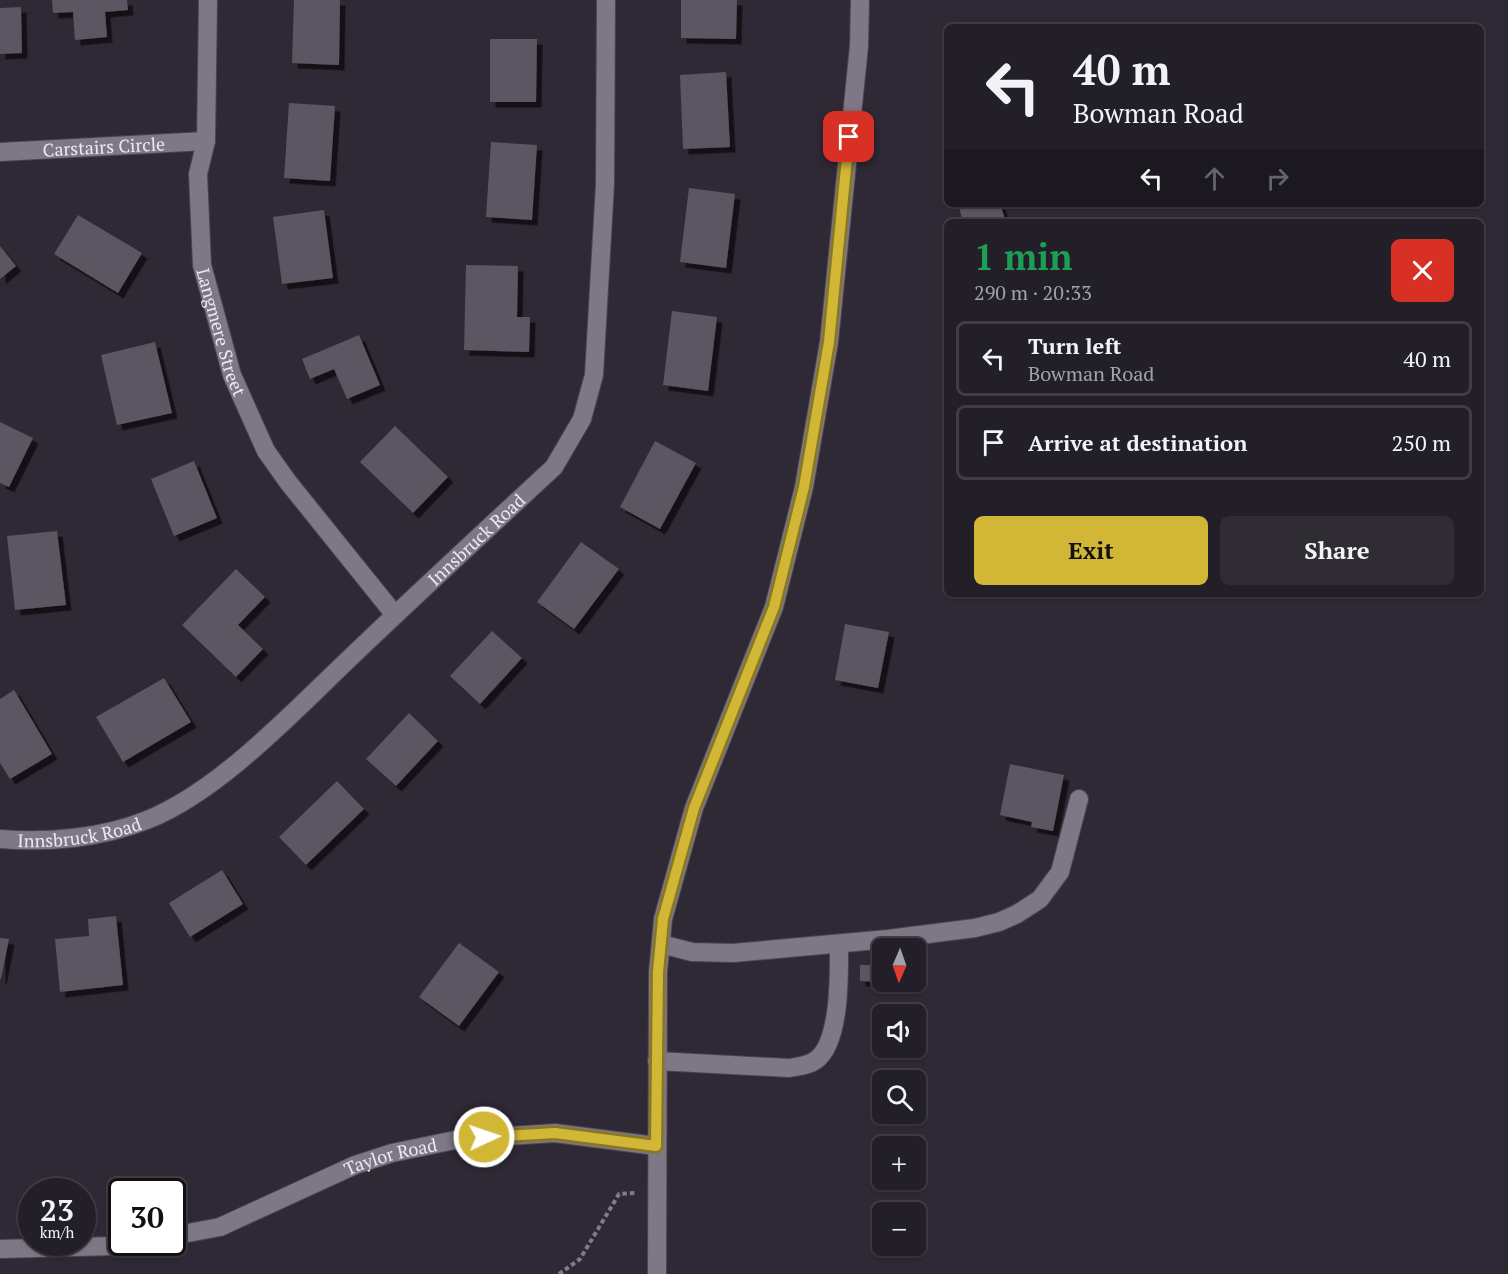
<!DOCTYPE html>
<meta charset="utf-8">
<style>
:root{--surface:#231f28;--page:#2f2c34;--text:#f1f3f6;--muted:#a3a2a8;--line:#403d45;--accent:#d2b736}
body{margin:0;font-family:"PT Serif",serif;background:var(--page);color:var(--text);height:100vh;display:flex;flex-direction:column;font-size:22px;white-space:nowrap}
*{box-sizing:border-box;margin:0}
p{font-size:20px;color:var(--muted)}
.icon{flex:none;width:33px;height:33px;fill:none;stroke:currentColor;stroke-width:2;stroke-linecap:round;stroke-linejoin:round}
.map{position:relative;flex:1;overflow:hidden}
.panel{position:absolute;left:944px;top:219px;width:540px;height:378px;display:flex;flex-direction:column;background:var(--surface);border-radius:9px;box-shadow:0 2px 4px #0004,0 0 0 2px var(--line)}
.panel>*{flex:none}
.top-card{position:absolute;left:944px;top:24px;width:540px;height:183px;border-radius:9px;box-shadow:0 2px 4px #0004,0 0 0 2px var(--line);background:#231f28;color:var(--text);overflow:hidden}
.needle{width:39px;rotate:182deg}
.buttons{position:absolute;left:872px;top:938px;display:grid;gap:12px}
.buttons a{display:grid;place-items:center;width:54px;height:54px;border-radius:9px;background:var(--surface);box-shadow:0 2px 4px #0004,0 0 0 2px var(--line);font-size:30px}
.speed{position:absolute;left:18px;top:1178px;display:flex;gap:12px;font-size:30px;font-weight:700;text-align:center}
.speed>*{display:grid;place-content:center;width:78px;height:78px;border-radius:50%;background:var(--surface);box-shadow:0 2px 4px #0004,0 0 0 2px var(--line);line-height:1}
.speed small{font-size:15px;font-weight:400}
.speed .limit{border:3px solid #111;border-radius:9px;background:#fff;color:#111}
.pin{position:absolute;display:grid;place-items:center;width:51px;height:51px;color:#fff;margin:-26px;border-radius:12px;box-shadow:0 3px 9px #0006}
.me{position:absolute;width:66px;margin:-33px;rotate:87deg;stroke-linejoin:round;filter:drop-shadow(0 0 4px #0008)}
.turn{display:flex;align-items:center;gap:21px;height:126px;padding:0 30px;font-size:27px}
.turn .icon{width:78px;height:78px;stroke-width:2.5}
.turn b{display:block;font-size:42px;line-height:51px}
.lanes{display:flex;align-items:center;height:57px;padding:0 30px;background:#0003;justify-content:center;gap:30px;direction:ltr}
.lanes .off{opacity:.35}
.round{display:grid;place-items:center;flex:none;width:63px;height:63px;border-radius:9px;background:var(--page)}
.summary{display:flex;align-items:center;justify-content:space-between;height:102px;padding:0 30px}
h1{font-size:36px;font-weight:700;line-height:45px;color:#1e9e55}
.button{display:flex;gap:12px;margin-top:auto;padding:12px 30px}
.button a{flex:1;height:69px;border-radius:9px;background:var(--accent);color:#111;font-size:24px;font-weight:700;line-height:69px;text-align:center}
.button a+a{background:var(--page);color:var(--text)}
ul{padding:0;list-style:none}
li{display:flex;align-items:center;gap:18px;height:75px;margin:0 12px 9px;padding:0 18px;border:3px solid var(--line);border-radius:9px}
li div{flex:1}
li b{display:block;font-size:22px}
li em{font-style:normal}
.map>svg:first-child{display:block}
</style>
<div class="map">
<svg width="1508" height="1274" viewBox="0 0 1508 1274">
<defs>
<filter id="shadow"><feDropShadow dx="5.5" dy="5.5" stdDeviation="0" flood-color="#0009"/></filter>
</defs>
<rect width="100%" height="100%" fill="#2f2936"/>
<g fill="#5b5462" filter="url(#shadow)">
<polygon points="52,0 127,0 128,10 105,12 107,37 75,40 73,12 53,13"/>
<polygon points="294,0 340,0 339,65 292,63"/>
<polygon points="681,0 737,0 736,39 681,38"/>
<polygon points="21,7 22,53 0,54 0,8"/>
<polygon points="490,39 537,39 536,102 490,102"/>
<polygon points="726,72 730,147 683,149 680,75"/>
<polygon points="289,103 335,106 330,181 284,178"/>
<polygon points="491,142 537,145 532,220 486,217"/>
<polygon points="689,188 735,194 726,268 680,262"/>
<polygon points="958,204 1000,204 1006,222 963,222"/>
<polygon points="324,210 333,278 282,284 273,217"/>
<polygon points="78,215 142,253 118,293 54,254"/>
<polygon points="0,246 16,266 0,279"/>
<polygon points="466,265 518,266 517,317 530,317 529,352 464,350"/>
<polygon points="672,311 717,317 708,391 663,385"/>
<polygon points="359,335 380,385 347,399 334,369 310,379 302,359"/>
<polygon points="155,342 172,413 117,425 101,355"/>
<polygon points="0,422 33,438 9,487 0,483"/>
<polygon points="395,426 448,477 413,513 360,462"/>
<polygon points="655,441 696,463 660,529 620,507"/>
<polygon points="194,461 217,518 174,536 151,479"/>
<polygon points="57,531 66,605 15,610 7,536"/>
<polygon points="581,542 619,569 574,629 537,602"/>
<polygon points="236,569 265,597 238,625 263,649 236,677 182,625"/>
<polygon points="845,624 889,632 878,688 835,680"/>
<polygon points="492,631 522,658 480,704 450,676"/>
<polygon points="164,678 191,722 123,762 96,717"/>
<polygon points="14,690 52,754 10,779 0,763 0,699"/>
<polygon points="409,713 438,741 396,786 366,759"/>
<polygon points="1010,764 1064,775 1053,831 1031,827 1032,822 1000,815"/>
<polygon points="337,781 364,809 306,865 279,837"/>
<polygon points="222,870 243,904 190,937 169,903"/>
<polygon points="116,916 123,985 60,992 55,939 89,936 88,919"/>
<polygon points="0,938 9,939 1,979 0,979"/>
<polygon points="459,943 499,972 459,1026 419,997"/>
<polygon points="860,965 882,965 882,982 860,981"/>
</g>
<g fill="none" stroke-linecap="round" stroke-linejoin="round">
<g stroke="#4a4550" stroke-width="20">
<g id="minor">
<path id="s1" d="M208,0L206,141L198,174L202,265L232,375L266,451L288,482L395,615"/>
<path id="s2" d="M0,152L206,141"/>
<path id="s3" d="M0,839C48,843 102,838 147,820C220,791 295,710 352,656C418,593 486,530 554,467L582,419L594,375L605,184L606,0"/>
<polyline points="661,944 692,952 733,953 888,939 975,928 999,922 1017,914 1040,899 1060,872 1079,799"/>
<path d="M657,1061L789,1068C799,1066 808,1066 816,1060C841,1042 839,972 839,944"/>
<path id="s4" d="M172,1236L220,1227L355,1165L392,1153L460,1139L555,1133L656,1146"/>
<polyline points="0,1249 115,1246 136,1242"/>
<polyline points="657,1274 658,972 663,919 694,808 774,607 804,487 829,342 859,46 860,0"/>
</g>
</g>
<polyline stroke="#807b86" stroke-width="4" stroke-dasharray="4.5 3" stroke-linecap="butt" points="559,1274 580,1259 619,1194 635,1193"/>
<use href="#minor" stroke="#7e7786" stroke-width="18"/>
</g>
<g fill="none" stroke-linecap="round" stroke-linejoin="round">
<g stroke="#887723" stroke-width="15">
<polyline id="route" points="484,1137 555,1133 656,1146 658,972 663,919 694,808 774,607 804,487 829,342 849,137"/>
</g>
<use href="#route" stroke="#d2b736" stroke-width="10"/>
</g>
<g text-anchor="middle" dominant-baseline="central" stroke-width="6" stroke-linejoin="round" paint-order="stroke">
<g font-size="18" fill="#ebe8f0" stroke="#161319">
<text stroke="none"><textPath href="#s2" startOffset="104">Carstairs Circle</textPath></text>
<text stroke="none"><textPath href="#s1" startOffset="336">Langmere Street</textPath></text>
<text stroke="none"><textPath href="#s3" startOffset="584">Innsbruck Road</textPath></text>
<text stroke="none"><textPath href="#s3" startOffset="80">Innsbruck Road</textPath></text>
<text stroke="none"><textPath href="#s4" startOffset="234">Taylor Road</textPath></text>
</g>
</g>
</svg>
<div class="buttons">
<a><svg class="needle" viewBox="-14 -14 28 28"><path d="M0-13l5 13h-10z" fill="#e53935"/><path d="M0 13l5-13h-10z" fill="#a3a2a8"/></svg></a>
<a><svg class="icon" aria-label="sound" viewBox="0 0 24 24"><path d="M4 9h4l5-4v14l-5-4H4zM17 9q2 3 0 6"/></svg></a>
<a><svg class="icon" aria-label="search" viewBox="0 0 24 24"><circle cx="10" cy="10" r="6"/><path d="M15 15l6 6"/></svg></a>
<a>+</a>
<a>−</a>
</div>
<div class="speed"><div>23<small>km/h</small></div><div class="limit">30</div></div>
<div class="pin" style="left:849px;top:137px;background:#d93025"><svg class="icon" aria-label="arrive" viewBox="0 0 24 24"><path d="M6 21V4h12l-3 4 3 4H6"/></svg></div>
<svg class="me" style="left:484px;top:1137px" viewBox="-20 -20 40 40"><circle r="17" fill="#d2b736" stroke="#fff" stroke-width="3"/><path d="M0-11L8 9 0 5-8 9z" fill="#fff"/></svg>
<div class="top-card">
<div class="turn"><svg class="icon" aria-label="left" viewBox="0 0 24 24"><path d="M17 20v-9H6M10 6l-5 5 5 5"/></svg><div><b>40 m</b>Bowman Road</div></div>
<div class="lanes"><svg class="icon" aria-label="left" viewBox="0 0 24 24"><path d="M17 20v-9H6M10 6l-5 5 5 5"/></svg><svg class="icon off" aria-label="ahead" viewBox="0 0 24 24"><path d="M12 20V5M6 11l6-6 6 6"/></svg><svg class="icon off" aria-label="right" viewBox="0 0 24 24"><path d="M7 20v-9h11M14 6l5 5-5 5"/></svg></div>
</div>
<section class="panel">
<div class="summary"><div><h1>1 min</h1><p>290 m · 20:33</p></div><a class="round" style="background:#d93025;color:#fff"><svg class="icon" aria-label="close" viewBox="0 0 24 24"><path d="M6 6l12 12M18 6L6 18"/></svg></a></div>
<ul>
<li><svg class="icon" aria-label="left" viewBox="0 0 24 24"><path d="M17 20v-9H6M10 6l-5 5 5 5"/></svg><div><b>Turn left</b><p>Bowman Road</p></div><em>40 m</em></li>
<li><svg class="icon" aria-label="arrive" viewBox="0 0 24 24"><path d="M6 21V4h12l-3 4 3 4H6"/></svg><div><b>Arrive at destination</b></div><em>250 m</em></li>
</ul>
<div class="button"><a>Exit</a><a>Share</a></div>
</section>
</div>
